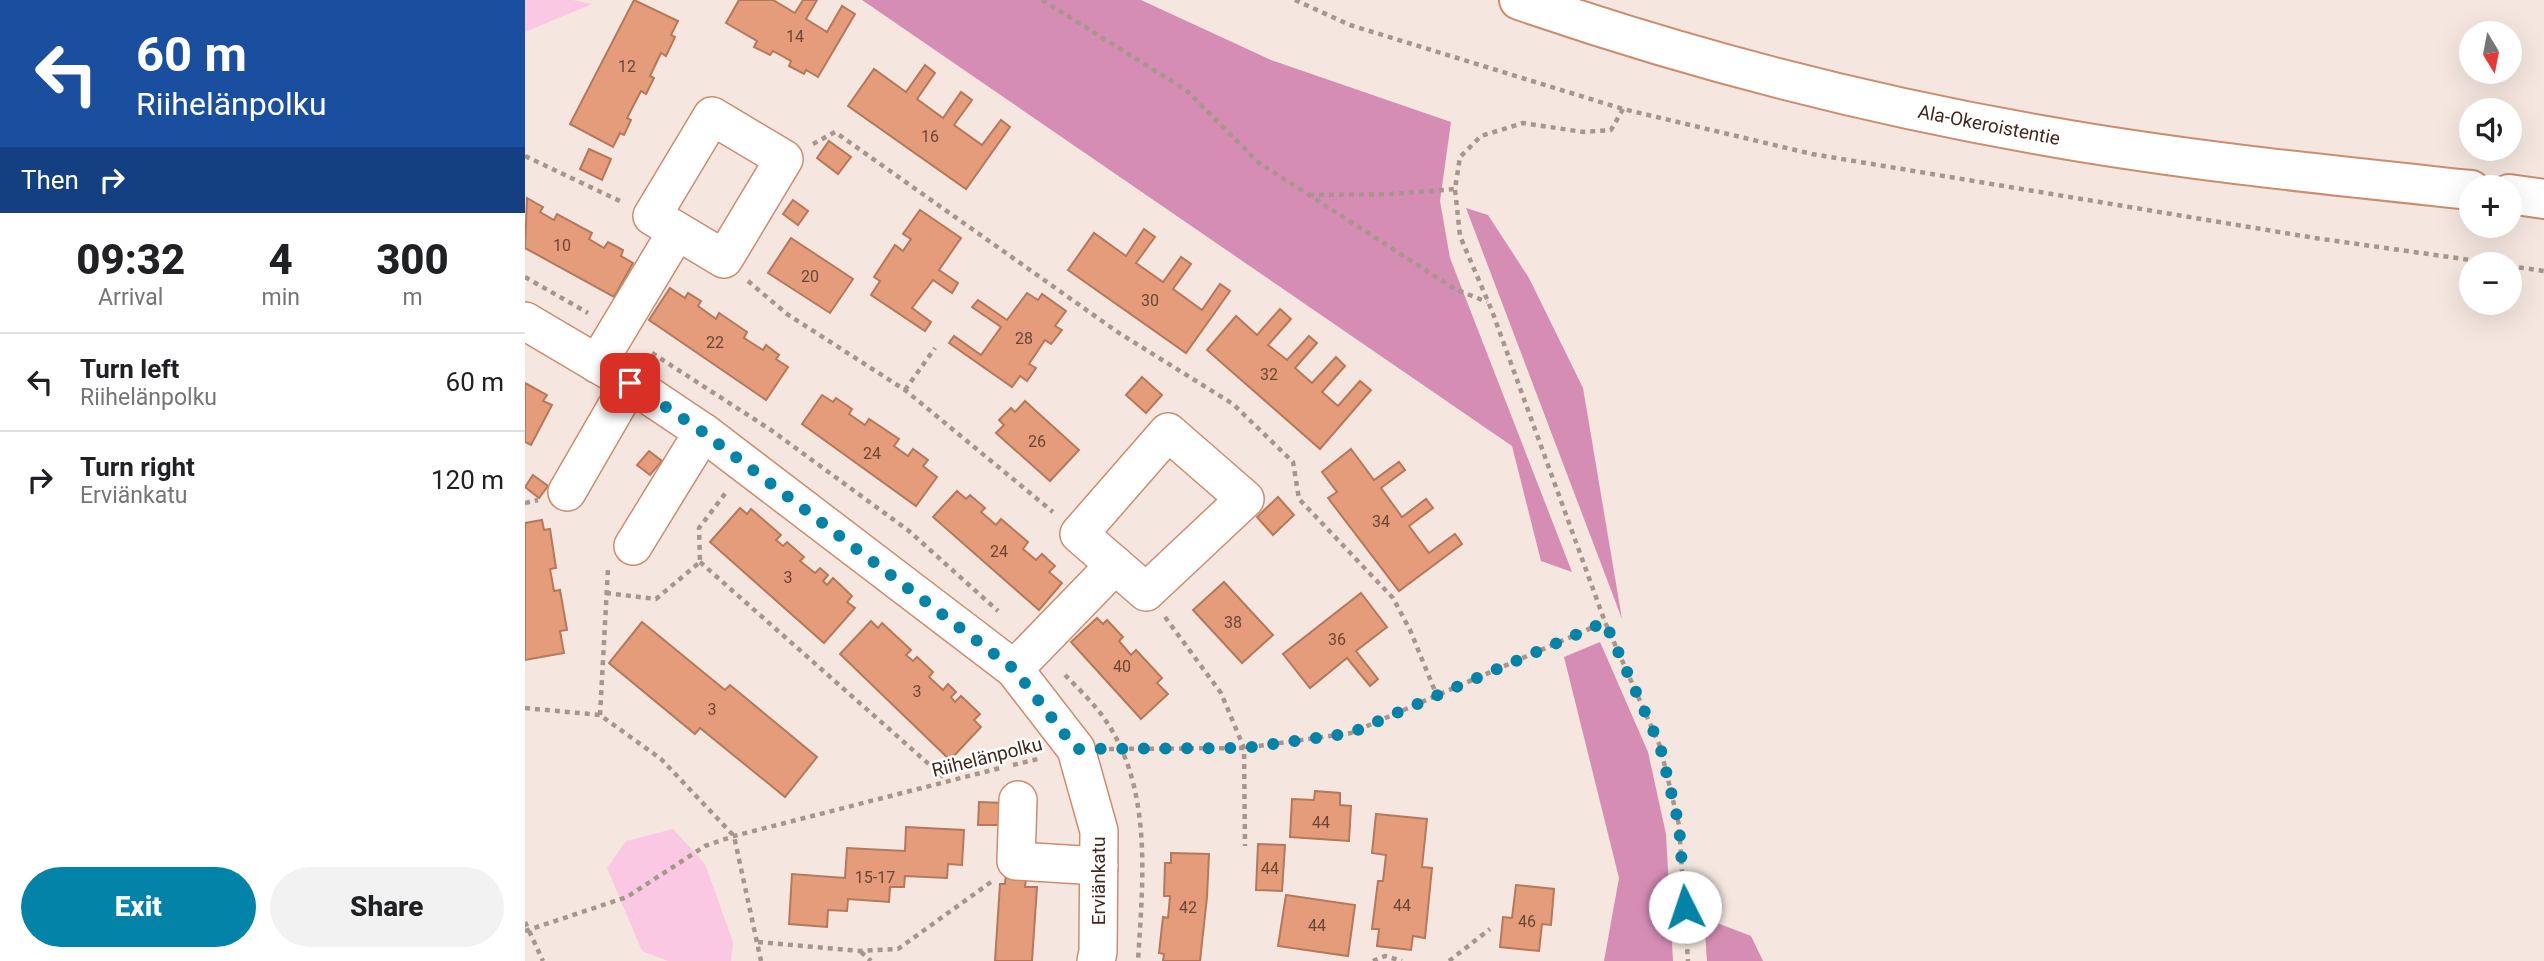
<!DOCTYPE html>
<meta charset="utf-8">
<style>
:root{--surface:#fff;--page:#f2f2f2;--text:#202124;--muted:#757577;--line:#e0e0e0;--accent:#0383a7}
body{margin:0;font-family:Roboto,sans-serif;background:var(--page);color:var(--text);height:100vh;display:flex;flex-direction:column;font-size:26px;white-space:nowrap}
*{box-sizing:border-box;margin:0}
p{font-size:23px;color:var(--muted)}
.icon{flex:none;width:38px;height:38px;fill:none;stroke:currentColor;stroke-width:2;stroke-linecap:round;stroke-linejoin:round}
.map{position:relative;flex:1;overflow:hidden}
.details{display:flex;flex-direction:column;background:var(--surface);width:525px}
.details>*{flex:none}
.hud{background:#1a4fa0;color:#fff;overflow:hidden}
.needle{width:46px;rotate:170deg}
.controls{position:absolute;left:1934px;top:21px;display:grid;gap:14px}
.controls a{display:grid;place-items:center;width:63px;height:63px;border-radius:50%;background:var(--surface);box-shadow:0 7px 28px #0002;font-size:35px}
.pin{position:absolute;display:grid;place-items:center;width:60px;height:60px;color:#fff;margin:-30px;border-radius:14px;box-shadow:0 4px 10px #0006}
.me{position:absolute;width:77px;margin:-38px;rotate:356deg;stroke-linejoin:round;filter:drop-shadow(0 0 5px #0008)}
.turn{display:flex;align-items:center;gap:24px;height:147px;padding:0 21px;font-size:32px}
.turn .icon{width:91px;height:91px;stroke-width:2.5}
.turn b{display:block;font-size:49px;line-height:60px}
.then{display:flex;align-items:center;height:66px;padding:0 21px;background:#0003;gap:14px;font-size:26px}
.eta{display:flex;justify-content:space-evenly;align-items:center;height:119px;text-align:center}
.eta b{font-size:42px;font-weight:800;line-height:49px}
.cta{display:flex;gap:14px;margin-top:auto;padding:14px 21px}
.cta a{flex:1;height:80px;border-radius:42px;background:var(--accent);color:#fff;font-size:28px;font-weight:800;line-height:80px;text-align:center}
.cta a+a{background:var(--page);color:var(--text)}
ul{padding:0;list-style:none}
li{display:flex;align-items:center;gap:21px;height:98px;padding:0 21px;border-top:2px solid var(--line)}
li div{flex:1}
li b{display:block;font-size:26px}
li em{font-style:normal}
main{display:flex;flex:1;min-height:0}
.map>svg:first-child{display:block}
</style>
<main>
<section class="details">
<div class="hud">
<div class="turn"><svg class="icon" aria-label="left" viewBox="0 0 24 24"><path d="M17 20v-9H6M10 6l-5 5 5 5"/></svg><div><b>60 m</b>Riihelänpolku</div></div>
<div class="then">Then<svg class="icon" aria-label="right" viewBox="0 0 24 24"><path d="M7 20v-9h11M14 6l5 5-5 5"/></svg></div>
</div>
<div class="eta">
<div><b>09:32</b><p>Arrival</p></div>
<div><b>4</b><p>min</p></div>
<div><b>300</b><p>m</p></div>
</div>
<ul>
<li><svg class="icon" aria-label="left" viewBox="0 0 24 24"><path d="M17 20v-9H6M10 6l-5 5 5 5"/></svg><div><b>Turn left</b><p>Riihelänpolku</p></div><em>60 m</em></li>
<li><svg class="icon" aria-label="right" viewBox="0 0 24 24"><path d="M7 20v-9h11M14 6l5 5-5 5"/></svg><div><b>Turn right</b><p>Erviänkatu</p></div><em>120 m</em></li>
</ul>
<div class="cta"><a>Exit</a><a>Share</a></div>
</section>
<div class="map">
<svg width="2019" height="961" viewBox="0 0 2019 961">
<rect width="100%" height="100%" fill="#f5e7e0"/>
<g fill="#fac8e2">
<polygon points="0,0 48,0 67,4 0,32"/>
<polygon points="148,829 180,864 208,942 206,961 143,961 117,951 82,868 101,841"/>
</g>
<g fill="#d58db4">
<polygon points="337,0 616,0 746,60 926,122 915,201 925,258 1047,572 1016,561 987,446"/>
<polygon points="941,208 963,215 1004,278 1058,388 1097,619"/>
<polygon points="1075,642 1123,752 1141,834 1148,961 1079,961 1094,878 1039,657"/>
<polygon points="1179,918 1226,936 1238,961 1182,961"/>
</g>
<g fill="#e59c7a" stroke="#b5785b" stroke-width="2">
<polygon points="109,0 153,21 146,35 150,37 141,56 136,53 125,76 129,78 121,94 116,91 102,118 106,120 99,135 95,133 88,147 45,124"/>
<polygon points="214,0 248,0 270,13 278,0 292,0 281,19 302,32 317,6 330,14 293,77 281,70 279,74 264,66 266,61 248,51 245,55 229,47 232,41 201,23"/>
<polygon points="400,65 410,73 392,99 418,118 436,92 447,100 429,125 457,145 476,120 485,127 441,189 323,106 349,69 381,92"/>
<polygon points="304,141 326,157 313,174 292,158"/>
<polygon points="64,149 86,159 77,180 55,169"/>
<polygon points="2,198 18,207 15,212 29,220 32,214 67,233 64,239 79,248 83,242 98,250 96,256 108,263 89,297 0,248"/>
<polygon points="268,200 283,211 273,225 258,214"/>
<polygon points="395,210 436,238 414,270 433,283 427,293 408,280 387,308 406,322 400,331 346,295 355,281 349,277 370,245 378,251 386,239 378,234"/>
<polygon points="619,229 630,237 611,263 638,282 656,257 666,264 648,289 677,310 695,284 705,291 661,353 543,270 569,233 601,256"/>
<polygon points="266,238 328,279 305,313 243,273"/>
<polygon points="145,288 160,298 163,293 176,301 173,306 191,319 194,313 222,332 219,338 238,350 241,345 254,355 251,359 263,367 241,400 124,320"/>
<polygon points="502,293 513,300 517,294 541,311 530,326 537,330 526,344 520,340 504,364 511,368 502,381 495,376 487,387 424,343 429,336 456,355 476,327 447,307 453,300 482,320"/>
<polygon points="755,309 766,319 743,345 762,360 784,336 792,343 770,368 787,383 811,357 820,366 797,392 813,406 835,381 846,390 795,449 682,350 711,316 732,335"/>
<polygon points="617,377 637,395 621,413 601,395"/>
<polygon points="0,383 22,395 18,401 27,405 6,445 0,442"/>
<polygon points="297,395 308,402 311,398 327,409 324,414 340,425 344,419 374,439 369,446 383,456 388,449 403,460 398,466 412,477 391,506 277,424"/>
<polygon points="500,401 554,450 525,481 471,433 479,425 474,420 486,408 490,412"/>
<polygon points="826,449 849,480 874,462 880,470 856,488 877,517 901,499 908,508 884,526 904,553 930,534 937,544 874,591 803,498 812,492 797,472"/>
<polygon points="124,451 137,461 125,475 112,465"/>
<polygon points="8,475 23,486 14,498 0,487"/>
<polygon points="432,491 441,499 445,495 460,508 456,512 471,525 476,519 503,542 498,549 511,560 517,554 530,566 524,572 537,583 514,610 408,517"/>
<polygon points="753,497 769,515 748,535 732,517"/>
<polygon points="215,508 222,514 226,509 256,535 251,540 258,546 262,542 279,557 275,561 290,573 295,568 303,575 298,581 302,585 308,578 327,596 322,602 330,608 299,643 185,542"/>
<polygon points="17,520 19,530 25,529 31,568 25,569 29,591 35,590 42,630 35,631 39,653 0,660 0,523"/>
<polygon points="699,582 748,635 717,663 668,610"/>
<polygon points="836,593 862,627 831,651 853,679 845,686 822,658 785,688 758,654"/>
<polygon points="572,618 578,624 582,620 598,637 594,641 606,655 611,650 637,678 632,683 643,694 616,719 546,642"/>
<polygon points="346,621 353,628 357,623 386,650 381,655 388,661 392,657 408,672 404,677 418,690 423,684 431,692 426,697 430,702 436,696 455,714 449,720 456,727 425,760 315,654"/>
<polygon points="117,622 200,690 205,685 292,757 260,797 175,728 170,734 84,663"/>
<polygon points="790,791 815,793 815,805 826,806 824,841 765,837 767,799 789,800"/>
<polygon points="454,802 480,803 479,825 453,825"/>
<polygon points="851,814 902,819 897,867 907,868 900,938 888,936 886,950 852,946 854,929 847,929 853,881 858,881 861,855 847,853"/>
<polygon points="381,827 439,830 437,865 423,864 422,878 380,876 379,887 365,887 364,902 323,899 322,911 303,910 302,927 264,924 267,874 320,878 322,848 380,851"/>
<polygon points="733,844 760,845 757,891 731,890"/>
<polygon points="646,853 684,854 682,897 675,961 638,961 639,954 634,953 638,917 643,918 645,896 639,896 640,863 646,863"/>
<polygon points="481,871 502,872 500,887 512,887 507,961 470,961 475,884 480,884"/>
<polygon points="991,885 1029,889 1026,925 1017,924 1014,951 975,947 978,917 987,918"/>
<polygon points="761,895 830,905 823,956 753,946"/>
</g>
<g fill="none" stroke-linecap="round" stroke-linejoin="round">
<g stroke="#cc8d6f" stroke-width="40">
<g id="minor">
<polygon points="187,116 259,159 199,259 127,216"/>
<polyline points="0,321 105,383 178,432 489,669 551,749 574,831 573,952 571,961"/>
<polyline points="72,364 152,231"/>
<polygon points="643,432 720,499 621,592 554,534"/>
<polyline points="42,492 105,383"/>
<polyline points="108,546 178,432"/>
<polyline points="489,669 590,565"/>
<polyline points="493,800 491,861 574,866"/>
</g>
</g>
<g stroke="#cc8d6f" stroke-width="42">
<g id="major">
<path d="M994,0C1165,59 1342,105 1521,136C1662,161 1804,175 1946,190"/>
<polyline points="1984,194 2019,199"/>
</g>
</g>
<g stroke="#a8958c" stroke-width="4.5" stroke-dasharray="5 5" stroke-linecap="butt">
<polyline points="517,0 661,90 734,163 930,289 962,302"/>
<polyline points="770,0 825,25 1098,109 1287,154 1790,238 1974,264"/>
<polyline points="1098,109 1086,130 1058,132 998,123 956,136 935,157 930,189 935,236 967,311 1080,622 1135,746 1154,825 1163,961"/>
<polyline points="288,144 310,132 594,333 708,404 768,462 774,499 868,598 885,630 912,696"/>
<polyline points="0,156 97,202"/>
<polyline points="784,195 867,194 930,189"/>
<polyline points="1984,266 2019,271"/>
<polyline points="0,277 63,313"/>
<polyline points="223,281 262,314 380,390 528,512"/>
<polyline points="127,353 246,430 384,531 473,611"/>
<polyline points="380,390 410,348"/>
<polyline points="0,503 13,500"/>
<polyline points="175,562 423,781"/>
<polyline points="81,593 131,599 175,562 174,528 202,491"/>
<polyline points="640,617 696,693 719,748 720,846"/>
<path d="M540,675C551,686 563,698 573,710C629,781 618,877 613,961"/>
<polyline points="0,708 75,715 136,759 209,836 236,961"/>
<polyline points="75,715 83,569"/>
<polyline points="584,749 719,748 826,733 1080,622"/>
<polyline points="488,765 517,758"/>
<polyline points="0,922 18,961"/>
<polyline points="0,931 102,897 180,846 209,836 479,767"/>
<polyline points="233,942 335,951 373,949 466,882"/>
<polyline points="336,952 346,961"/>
<polyline points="848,961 860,956 877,961"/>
<polyline points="924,961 965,929"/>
</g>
<use href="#minor" stroke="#fff" stroke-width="37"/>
<use href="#major" stroke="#fff" stroke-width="38"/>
</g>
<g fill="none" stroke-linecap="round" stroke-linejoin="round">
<polyline stroke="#0383a7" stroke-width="12" stroke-dasharray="0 21.6" points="105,383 178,432 489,669 551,749 719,748 826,733 1080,622 1135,746 1154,825 1160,907"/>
</g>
<g text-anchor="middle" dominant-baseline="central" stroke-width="5" stroke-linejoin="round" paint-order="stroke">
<g font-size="16" fill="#6c4634">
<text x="270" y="36">14</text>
<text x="102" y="66">12</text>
<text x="405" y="136">16</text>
<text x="37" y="245">10</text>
<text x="285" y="276">20</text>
<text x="625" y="300">30</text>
<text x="499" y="338">28</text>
<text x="190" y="342">22</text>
<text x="744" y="374">32</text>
<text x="512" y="441">26</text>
<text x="347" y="453">24</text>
<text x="856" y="521">34</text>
<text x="474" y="551">24</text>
<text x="263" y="577">3</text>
<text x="708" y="622">38</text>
<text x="812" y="639">36</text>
<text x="597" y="666">40</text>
<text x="392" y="691">3</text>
<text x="187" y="709">3</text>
<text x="796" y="822">44</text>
<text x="745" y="868">44</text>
<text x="350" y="877">15-17</text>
<text x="877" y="905">44</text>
<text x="663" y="907">42</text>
<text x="1002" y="921">46</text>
<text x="792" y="925">44</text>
</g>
<g font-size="19" fill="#43291d" stroke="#fff">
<text transform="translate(1464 125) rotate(11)">Ala-Okeroistentie</text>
<text transform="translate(462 757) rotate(-14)">Riihelänpolku</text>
<text transform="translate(573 881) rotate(-90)">Erviänkatu</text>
</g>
</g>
</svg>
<div class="controls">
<a><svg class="needle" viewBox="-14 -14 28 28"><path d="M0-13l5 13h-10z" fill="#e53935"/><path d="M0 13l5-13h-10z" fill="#757577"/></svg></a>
<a><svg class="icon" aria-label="sound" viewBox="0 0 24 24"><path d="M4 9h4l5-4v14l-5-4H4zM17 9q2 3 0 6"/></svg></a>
<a>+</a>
<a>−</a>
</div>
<div class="pin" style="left:105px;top:383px;background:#d93025"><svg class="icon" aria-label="arrive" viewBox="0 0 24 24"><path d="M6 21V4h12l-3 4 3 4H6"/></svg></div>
<svg class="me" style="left:1160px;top:907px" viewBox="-20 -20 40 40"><circle r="19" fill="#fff"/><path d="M0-13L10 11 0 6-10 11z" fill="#0383a7"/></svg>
</div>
</main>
